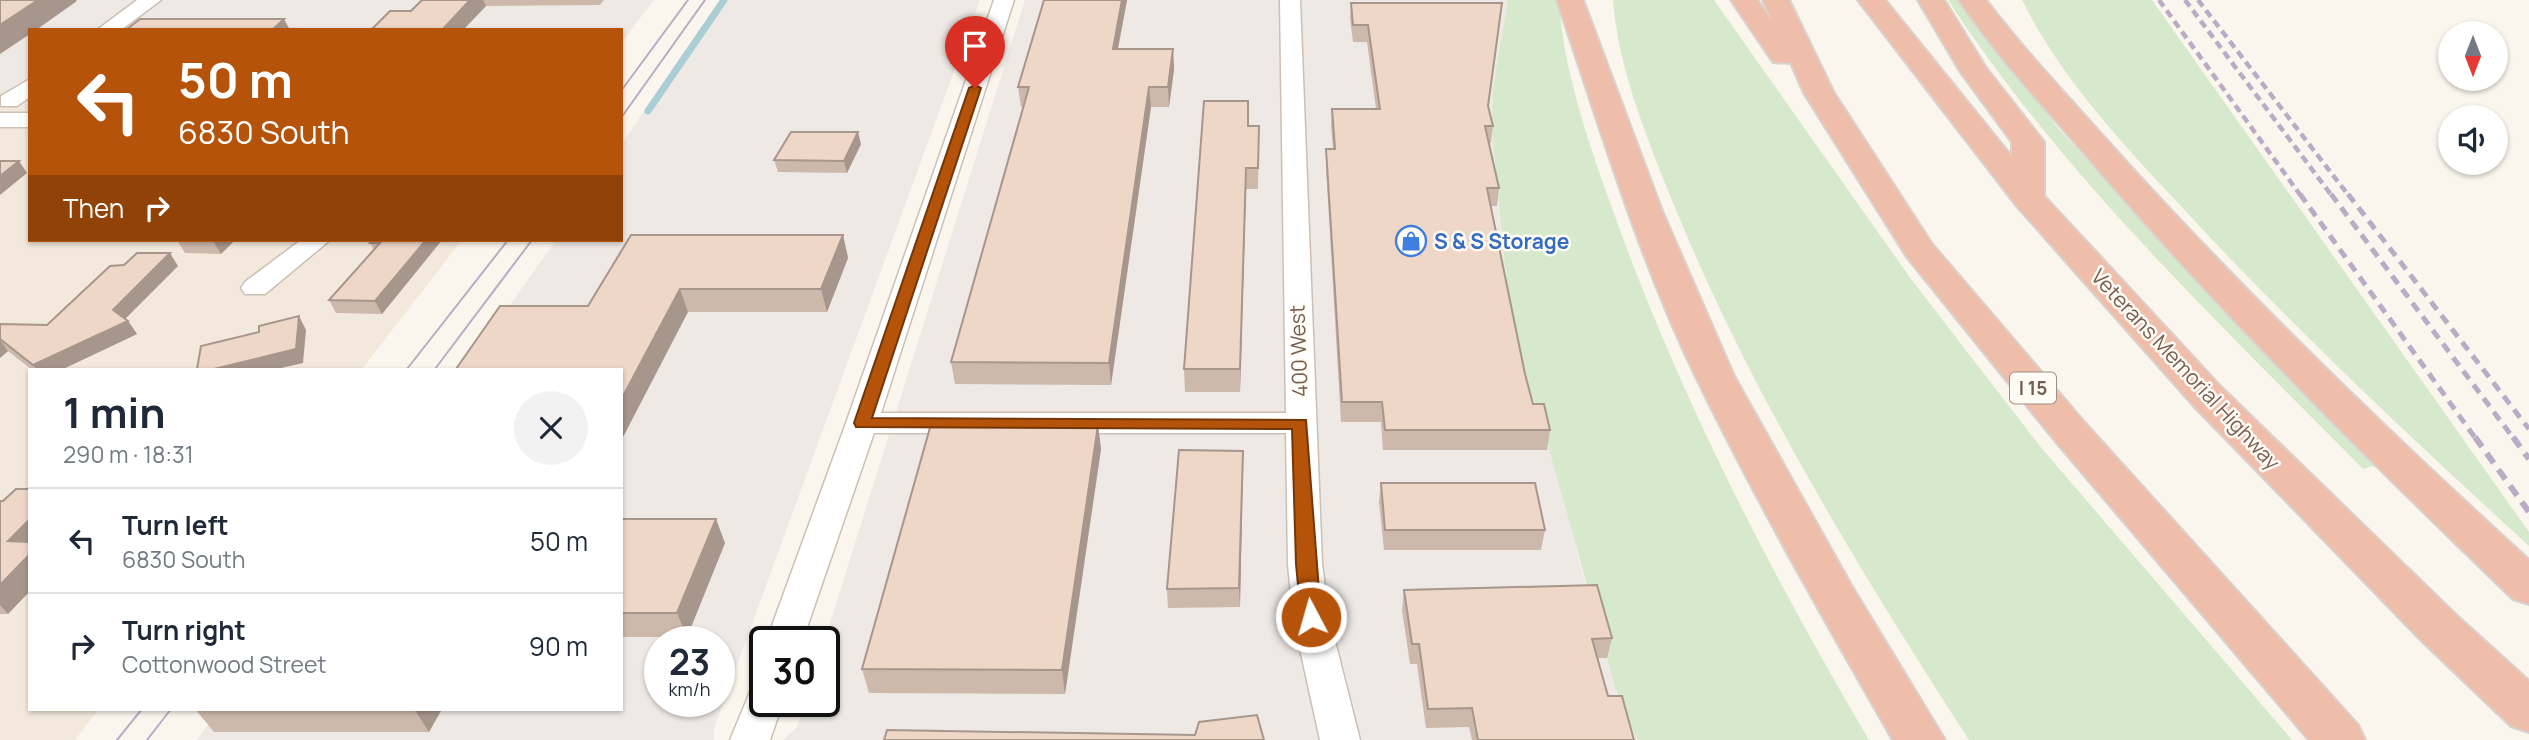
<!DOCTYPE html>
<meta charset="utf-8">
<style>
:root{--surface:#fff;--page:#f2f2f3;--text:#1f2937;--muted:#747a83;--line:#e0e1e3}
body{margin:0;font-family:Manrope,sans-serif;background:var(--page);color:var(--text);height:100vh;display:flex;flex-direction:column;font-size:26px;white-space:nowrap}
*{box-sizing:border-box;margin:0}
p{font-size:23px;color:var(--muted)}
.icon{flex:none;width:38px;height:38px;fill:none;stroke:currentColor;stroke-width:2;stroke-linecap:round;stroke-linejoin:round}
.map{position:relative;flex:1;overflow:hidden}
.panel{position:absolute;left:28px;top:368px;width:595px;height:343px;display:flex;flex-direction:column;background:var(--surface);border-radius:0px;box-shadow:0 2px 5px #0004}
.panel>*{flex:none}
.guide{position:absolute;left:28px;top:28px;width:595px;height:214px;border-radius:0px;box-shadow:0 2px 5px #0004;background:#b45309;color:#fff;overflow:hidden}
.needle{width:46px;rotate:180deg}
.controls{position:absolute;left:2438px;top:21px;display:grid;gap:14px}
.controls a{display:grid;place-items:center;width:70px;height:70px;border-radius:50%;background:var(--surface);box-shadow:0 2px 5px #0004;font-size:35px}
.speed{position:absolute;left:644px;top:626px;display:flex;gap:14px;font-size:35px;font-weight:700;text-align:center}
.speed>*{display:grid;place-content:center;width:91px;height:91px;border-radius:50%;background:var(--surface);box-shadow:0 2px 5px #0004;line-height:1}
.speed small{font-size:18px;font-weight:400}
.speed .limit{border:4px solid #111;border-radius:10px;background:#fff;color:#111}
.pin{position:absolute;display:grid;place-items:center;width:60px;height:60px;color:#fff;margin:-72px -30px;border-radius:50% 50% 50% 0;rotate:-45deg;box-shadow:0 0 7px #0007}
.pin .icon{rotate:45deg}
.me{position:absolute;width:77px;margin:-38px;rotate:354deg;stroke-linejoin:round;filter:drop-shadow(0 0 5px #0008)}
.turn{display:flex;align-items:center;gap:24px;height:147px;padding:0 35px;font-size:32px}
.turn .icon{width:91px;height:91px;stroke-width:2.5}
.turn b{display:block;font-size:49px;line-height:60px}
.then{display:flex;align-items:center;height:66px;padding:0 35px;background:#0003;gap:14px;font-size:26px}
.round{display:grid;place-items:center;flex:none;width:74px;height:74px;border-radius:37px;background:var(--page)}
.overview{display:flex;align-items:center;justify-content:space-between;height:119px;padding:0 35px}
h1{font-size:42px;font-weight:700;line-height:52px}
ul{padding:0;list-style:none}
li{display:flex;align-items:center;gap:21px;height:105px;padding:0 35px;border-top:2px solid var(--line)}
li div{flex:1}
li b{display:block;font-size:26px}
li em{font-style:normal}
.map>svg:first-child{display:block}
</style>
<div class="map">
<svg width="2529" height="740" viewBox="0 0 2529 740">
<rect width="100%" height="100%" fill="#fbf6ed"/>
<polygon fill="#f2e9dc" points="0,107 30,107 30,240 462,240 362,369 30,369 30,709 99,709 75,740 0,740"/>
<g fill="#eee9e5" fill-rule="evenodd">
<polygon points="0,0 654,0 621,43 621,30 30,30 30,107 0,107"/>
<path d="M720,0H980L714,728V740H197L219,709H621V369L497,323L556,240H621V145ZM660,642H719V702H660Z"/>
<polygon points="1025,0 1508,0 1493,87 1506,276 1581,568 1615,687 1637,740 783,740 797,727 805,702 824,702 824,642"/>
</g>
<g fill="#d7e9cc">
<path d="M1508,0H1559C1563,69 1588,141 1611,205C1677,392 1769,570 1869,740H1637L1615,687L1541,420L1519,357L1506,276L1492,129L1493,87Z"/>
<path d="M1613,0H1714L1911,279L2039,445L2292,740H1969C1856,565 1744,382 1667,188C1643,128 1618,64 1613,0Z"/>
<path d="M1948,0H1962L2058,128L2279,367L2376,465L2363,469C2217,321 2062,175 1948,0Z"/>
<path d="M2022,0H2152L2529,532V546C2409,436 2290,325 2180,205C2121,142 2061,78 2022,0Z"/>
</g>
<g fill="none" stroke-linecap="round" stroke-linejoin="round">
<polyline stroke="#aaced5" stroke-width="7" points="648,111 724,0"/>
<g stroke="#cdbfb3" stroke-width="3">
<g id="minor">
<polygon points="137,0 161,0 121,30 97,30"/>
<polygon points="994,0 1014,0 881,413 1286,413 1280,0 1300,0 1322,564 1329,617 1360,740 1320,740 1293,617 1288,564 1286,433 874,433 802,642 766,642 846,423"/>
<polygon points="30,79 30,97 17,106 1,106 1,96"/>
<rect x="0" y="113" width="30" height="14"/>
<polygon points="301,240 330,240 265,294 245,294 241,288 245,282"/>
<polygon points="765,682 765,702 783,702 770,740 730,740 752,687"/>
</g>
</g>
<g stroke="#d9d2ce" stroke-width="4">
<g id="highway">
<path d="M1557,0H1583L1662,211L1734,376L1851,585L1945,740H1893C1825,621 1756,501 1696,377C1638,257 1600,126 1557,0Z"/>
<polygon points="1731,0 1757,0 1772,21 1763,0 1789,0 1834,93 1932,244 2085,423 2358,725 2365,740 2309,740 2057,443 1907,257 1804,93 1791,63 1773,62"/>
<polygon points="1858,0 1885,0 2012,157 2012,142 1960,71 1918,0 1944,0 1986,68 2044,142 2044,196 2221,387 2456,615 2529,681 2529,732 2511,726 2422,641 2193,405 2016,205"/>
<path d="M1959,0H1986C2022,48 2064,92 2104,137C2237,286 2381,425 2529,560V604L2513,599C2367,458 2222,315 2090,160C2045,108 1998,57 1959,0Z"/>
</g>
</g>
<use href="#minor" fill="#fff" fill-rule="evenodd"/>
<use href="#highway" fill="#efbeab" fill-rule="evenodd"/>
<g stroke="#baabc6" stroke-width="2">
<polyline points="621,91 688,0"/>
<polyline points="621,118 705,0"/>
<polyline points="407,369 508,240"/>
<polyline points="435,369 532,240"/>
<polyline points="117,740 142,709"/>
<polyline points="147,740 171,709"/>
</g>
<g stroke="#baabc6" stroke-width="4.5" stroke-dasharray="8 5" stroke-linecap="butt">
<polyline points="2159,0 2301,196"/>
<polyline points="2185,0 2332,196"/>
<polyline points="2198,0 2349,196"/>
</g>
<g stroke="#baabc6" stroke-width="5" stroke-dasharray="10 7" stroke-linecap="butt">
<polyline points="2300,194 2476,439"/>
<polyline points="2331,194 2514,439"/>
<polyline points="2348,194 2529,429"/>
</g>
<g stroke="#baabc6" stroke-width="6" stroke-dasharray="12 8" stroke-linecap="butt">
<polyline points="2475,437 2529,512"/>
<polyline points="2513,437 2529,459"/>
</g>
</g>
<g fill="#cdb9ab">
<polygon points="422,0 604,0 600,5 486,6 463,30 371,30 411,11"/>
<polygon points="1044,0 1127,0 1118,49 1173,49 1174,69 1169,107 1151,107 1111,385 955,384 951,362 1023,107 1021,107 1018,87"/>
<polygon points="1351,3 1488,107 1493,126 1491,143 1489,143 1499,188 1497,206 1491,206 1525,374 1533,404 1550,430 1547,450 1383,450 1381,422 1341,422 1326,167 1326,149 1333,149 1331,126 1332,109 1376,109 1367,42 1353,42 1350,19"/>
<polygon points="1248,126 1259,126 1258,189 1246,189 1240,392 1185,392 1184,369"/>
<polygon points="861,144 847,173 778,172 774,160"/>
<polygon points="843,235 848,258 827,312 688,312 588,306"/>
<polygon points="177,240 235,240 221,254 185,253"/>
<polygon points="442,240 382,314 336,313 329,300 374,250 370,243"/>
<polygon points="178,266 125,319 128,321 137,334 63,369 31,369 8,351 0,358 0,324 47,325"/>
<polygon points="1098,425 1101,449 1065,694 869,693 862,669"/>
<polygon points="1243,451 1240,607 1168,608 1167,589"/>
<polygon points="1381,483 1545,530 1541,550 1384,550 1379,502"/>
<polygon points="30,489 30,591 8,614 0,614 0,501 3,501"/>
<polygon points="621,519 725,543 687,637 621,637"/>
<polygon points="1404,590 1612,638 1607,658 1597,658 1608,696 1634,740 1472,740 1469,727 1426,728 1417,664 1410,664 1402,610"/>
<polygon points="195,709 442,709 429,732 214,732"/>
</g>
<g fill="#a7968b">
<polygon points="38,0 76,0 77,1 36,30 30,30 30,34 0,54 0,25"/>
<polygon points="470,0 483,0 486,6 463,30 442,30"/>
<polygon points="1122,0 1127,0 1114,69 1113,49"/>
<polygon points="284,19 290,30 272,30"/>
<polygon points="1173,49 1174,69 1169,107 1168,87"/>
<polygon points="1149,87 1151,107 1111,385 1109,363"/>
<polygon points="858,132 861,144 847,173 844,161"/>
<polygon points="19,161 27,173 0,195 0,176"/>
<polygon points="1246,168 1246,189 1240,392 1240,369"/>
<polygon points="843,235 848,258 827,312 821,289"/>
<polygon points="214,240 235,240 221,254 213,241"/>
<polygon points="426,240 442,240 382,314 375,301"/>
<polygon points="170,253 178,266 121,323 113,310"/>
<polygon points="680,289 688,312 621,441 621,400"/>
<polygon points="299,316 306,330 303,363 277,369 214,369"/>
<polygon points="128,321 137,334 63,369 36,369 33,365"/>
<polygon points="0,340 8,351 0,358"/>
<polygon points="1098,425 1101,449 1065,694 1062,670"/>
<polygon points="1243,451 1243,470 1240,607 1239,588"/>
<polygon points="30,519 30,591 8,614 0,605 0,585 8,541"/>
<polygon points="716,519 725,543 687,637 677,613"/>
<polygon points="414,709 442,709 429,732"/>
</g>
<g fill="#eed7c7" stroke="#a7968b" stroke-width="2">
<polygon points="0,0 38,0 0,25"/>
<polygon points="422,0 470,0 442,30 371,30 390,11 411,11"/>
<polygon points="1044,0 1122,0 1113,49 1173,49 1168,87 1149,87 1109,363 951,362 1029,87 1018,87"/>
<polygon points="1351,3 1502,3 1488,106 1493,126 1485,126 1499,188 1487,188 1525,374 1533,404 1544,404 1550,430 1385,430 1382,402 1342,402 1326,149 1335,149 1332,109 1380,109 1368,25 1353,25"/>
<polygon points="140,19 284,19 272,30 126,30"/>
<polygon points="1204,101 1248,101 1248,126 1259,126 1258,168 1246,168 1240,369 1184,369"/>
<polygon points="791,132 858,132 844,161 774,160"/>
<polygon points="0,161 19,161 0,176"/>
<polygon points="631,235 843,235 821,289 680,289 621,400 621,369 456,369 500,306 588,306"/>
<polygon points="177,240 214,240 213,241"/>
<polygon points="373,240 426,240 375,301 329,300 380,243 370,243"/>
<polygon points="137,253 170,253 113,310 128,321 33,365 0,339 0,324 47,325 110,266 124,265"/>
<polygon points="299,316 296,349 214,369 197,369 201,346 259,332 259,326"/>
<polygon points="931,424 1098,425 1062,670 862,669"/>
<polygon points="1179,450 1243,451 1239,588 1167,589"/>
<polygon points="1381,483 1535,483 1545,530 1385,530"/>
<polygon points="16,489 30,489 30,519 8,541 30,542 30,554 0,585 0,501 3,501"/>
<polygon points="621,519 716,519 677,613 621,613"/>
<polygon points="1597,585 1612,638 1592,639 1608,696 1622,696 1634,740 1478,740 1472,708 1428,709 1419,644 1412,644 1404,590"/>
<polygon points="1257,715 1264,740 884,740 887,730 1195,735 1199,722"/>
</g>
<polygon fill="#b45309" stroke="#753606" stroke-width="2" points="975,85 981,88 872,418 1306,420 1321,617 1318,622 1304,622 1301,617 1296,564 1292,429 856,427 854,423 969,88"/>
<defs>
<g id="shop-ring" transform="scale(1.575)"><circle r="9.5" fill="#fefaf4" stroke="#3f7fe0" stroke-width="1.5"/><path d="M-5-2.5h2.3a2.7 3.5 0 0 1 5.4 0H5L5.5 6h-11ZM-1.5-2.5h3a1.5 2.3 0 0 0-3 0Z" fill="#3f7fe0"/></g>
</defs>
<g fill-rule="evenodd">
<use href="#shop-ring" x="1411" y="241"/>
</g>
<g text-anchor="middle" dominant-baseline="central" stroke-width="5" stroke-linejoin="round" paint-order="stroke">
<rect fill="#fefaf4" stroke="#9f8e82" stroke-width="2" x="2010" y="372.5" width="46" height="31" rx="5"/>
<g font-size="19" font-weight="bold" fill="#765f51">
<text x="2033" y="388">I 15</text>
</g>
<g font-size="21" font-weight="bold" fill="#366cbe" stroke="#fefaf4" text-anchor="start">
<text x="1434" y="241">S &amp; S Storage</text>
</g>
<g font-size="21" fill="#765f51" stroke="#fefaf4">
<text transform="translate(1298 351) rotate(-92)">400 West</text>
<text transform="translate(2186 369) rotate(47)">Veterans Memorial Highway</text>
</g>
</g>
</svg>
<div class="controls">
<a><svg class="needle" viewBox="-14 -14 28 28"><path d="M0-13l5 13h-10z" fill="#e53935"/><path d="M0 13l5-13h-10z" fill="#747a83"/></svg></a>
<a><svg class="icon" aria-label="sound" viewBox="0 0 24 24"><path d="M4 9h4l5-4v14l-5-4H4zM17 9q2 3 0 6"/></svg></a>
</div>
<div class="speed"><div>23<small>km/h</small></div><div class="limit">30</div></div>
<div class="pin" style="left:975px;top:88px;background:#d93025"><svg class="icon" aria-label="arrive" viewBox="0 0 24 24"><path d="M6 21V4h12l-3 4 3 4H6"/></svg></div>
<svg class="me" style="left:1311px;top:617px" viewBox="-20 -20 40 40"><circle r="17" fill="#b45309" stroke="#fff" stroke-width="3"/><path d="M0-11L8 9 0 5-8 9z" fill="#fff"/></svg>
<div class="guide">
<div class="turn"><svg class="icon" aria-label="left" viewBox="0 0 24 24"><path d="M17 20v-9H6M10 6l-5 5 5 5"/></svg><div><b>50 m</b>6830 South</div></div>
<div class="then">Then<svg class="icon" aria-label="right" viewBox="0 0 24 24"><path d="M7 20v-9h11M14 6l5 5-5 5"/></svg></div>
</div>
<section class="panel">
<div class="overview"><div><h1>1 min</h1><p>290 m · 18:31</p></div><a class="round"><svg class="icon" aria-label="close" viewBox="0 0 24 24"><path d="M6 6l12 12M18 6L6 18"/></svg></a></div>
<ul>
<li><svg class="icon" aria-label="left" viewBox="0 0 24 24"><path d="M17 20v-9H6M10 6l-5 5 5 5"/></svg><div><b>Turn left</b><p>6830 South</p></div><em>50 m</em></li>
<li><svg class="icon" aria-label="right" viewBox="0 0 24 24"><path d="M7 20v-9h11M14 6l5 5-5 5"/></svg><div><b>Turn right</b><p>Cottonwood Street</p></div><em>90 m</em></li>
</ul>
</section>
</div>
